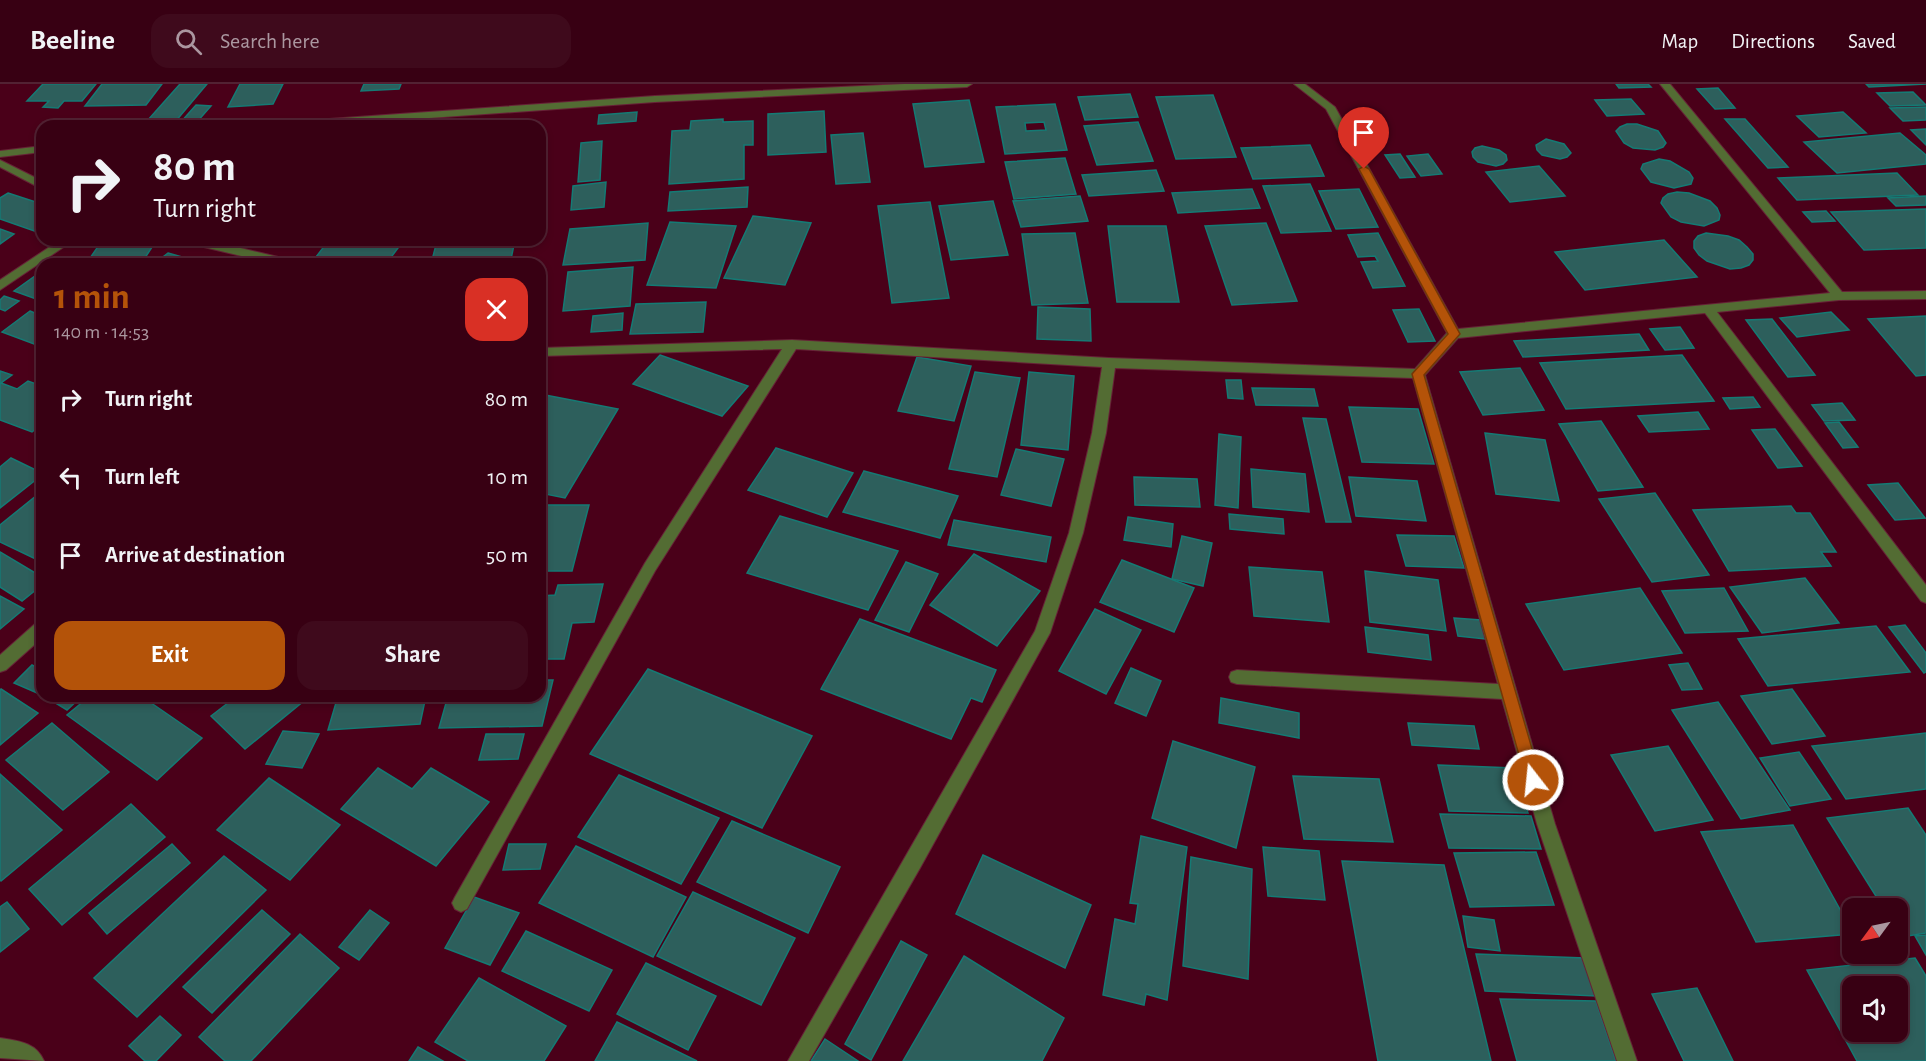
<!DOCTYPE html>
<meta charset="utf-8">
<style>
:root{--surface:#380013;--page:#3f0a1c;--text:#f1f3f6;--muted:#ab97a0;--line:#522233;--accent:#b45309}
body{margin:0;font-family:"Alegreya Sans",sans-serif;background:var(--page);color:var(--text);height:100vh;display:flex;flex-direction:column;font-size:22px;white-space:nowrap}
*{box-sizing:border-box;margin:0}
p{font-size:20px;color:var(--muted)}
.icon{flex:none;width:33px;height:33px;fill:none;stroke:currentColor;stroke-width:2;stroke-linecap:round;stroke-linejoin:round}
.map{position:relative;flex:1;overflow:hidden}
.sheet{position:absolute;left:36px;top:174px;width:510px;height:444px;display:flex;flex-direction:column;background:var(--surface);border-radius:18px;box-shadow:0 3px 9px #0003,0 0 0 2px var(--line)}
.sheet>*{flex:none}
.banner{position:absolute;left:36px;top:36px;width:510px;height:126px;border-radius:18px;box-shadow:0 3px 9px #0003,0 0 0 2px var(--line);background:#380013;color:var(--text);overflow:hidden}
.needle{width:39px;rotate:237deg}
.fabs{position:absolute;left:1842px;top:814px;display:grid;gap:12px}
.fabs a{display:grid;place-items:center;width:66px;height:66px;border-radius:12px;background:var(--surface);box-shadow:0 3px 9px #0003,0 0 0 2px var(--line);font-size:30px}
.pin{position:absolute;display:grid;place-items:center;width:51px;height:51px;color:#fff;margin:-62px -26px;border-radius:50% 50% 50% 0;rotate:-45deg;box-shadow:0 0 6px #0007}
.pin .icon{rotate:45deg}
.me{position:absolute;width:66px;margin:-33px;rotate:344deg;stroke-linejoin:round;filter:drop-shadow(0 0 4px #0008)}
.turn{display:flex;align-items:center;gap:21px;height:126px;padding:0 18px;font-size:27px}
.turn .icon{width:78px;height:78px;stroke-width:2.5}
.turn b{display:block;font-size:42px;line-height:51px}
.round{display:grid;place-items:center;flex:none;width:63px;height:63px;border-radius:18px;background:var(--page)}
.headline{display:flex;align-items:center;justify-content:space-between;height:102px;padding:0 18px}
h1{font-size:36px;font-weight:600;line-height:45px;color:var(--accent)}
.action{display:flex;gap:12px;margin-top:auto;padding:12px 18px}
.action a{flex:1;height:69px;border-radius:18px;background:var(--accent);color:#fff;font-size:24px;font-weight:600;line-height:69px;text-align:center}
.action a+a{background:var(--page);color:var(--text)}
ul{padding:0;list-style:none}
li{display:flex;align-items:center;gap:18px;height:78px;padding:0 18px}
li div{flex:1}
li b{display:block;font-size:22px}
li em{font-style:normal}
header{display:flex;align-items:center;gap:36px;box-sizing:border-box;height:84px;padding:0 30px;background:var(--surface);border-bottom:2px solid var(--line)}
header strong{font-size:28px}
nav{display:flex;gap:33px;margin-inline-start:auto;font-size:21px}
.search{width:420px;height:54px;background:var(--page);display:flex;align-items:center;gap:15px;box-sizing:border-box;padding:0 21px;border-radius:18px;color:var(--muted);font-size:22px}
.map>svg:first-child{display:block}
</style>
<header>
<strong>Beeline</strong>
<div class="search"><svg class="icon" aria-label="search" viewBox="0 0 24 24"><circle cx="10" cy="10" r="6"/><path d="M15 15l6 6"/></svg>Search here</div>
<nav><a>Map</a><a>Directions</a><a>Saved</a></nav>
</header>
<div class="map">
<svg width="1926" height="977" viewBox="0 0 1926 977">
<rect width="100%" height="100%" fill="#4a0019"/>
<g fill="#2d5f5c" stroke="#157a74" stroke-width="1.5" fill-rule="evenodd">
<polygon points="43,0 96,0 82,17 64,17 58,24 43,23 49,17 27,17"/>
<polygon points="102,0 162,0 146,21 85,22"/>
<polygon points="180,0 207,0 175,38 147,37"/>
<polygon points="240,0 283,0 273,20 228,23"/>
<polygon points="364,0 401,0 399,5 361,7"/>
<polygon points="1616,0 1648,0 1651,3 1619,4"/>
<polygon points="1866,0 1926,0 1869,3"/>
<polygon points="1718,4 1735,24 1715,25 1697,5"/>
<polygon points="1913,8 1926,21 1890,22 1877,9"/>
<polygon points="1130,10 1138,33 1085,36 1078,13"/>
<polygon points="1213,11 1236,73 1176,75 1156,13"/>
<polygon points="1631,15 1644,30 1607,32 1595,16"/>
<polygon points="969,16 984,78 925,83 913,20"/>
<path d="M1055,20L1067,66L1005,70L996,23ZM1044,38L1046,46L1026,47L1025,39Z"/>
<polygon points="196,21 211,22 196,39 180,39"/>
<polygon points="1926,23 1926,36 1903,37 1890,24"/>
<polygon points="824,27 826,68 768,71 768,30"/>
<polygon points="637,28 636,37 598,40 599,31"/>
<polygon points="1843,28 1866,49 1819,53 1797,32"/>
<polygon points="723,35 723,38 753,37 753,61 744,61 744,95 669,100 672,47 690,46 691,37"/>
<polygon points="1725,35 1745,35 1788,83 1768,84"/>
<polygon points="1138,38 1153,77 1097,81 1084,42"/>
<polygon points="1627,40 1637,40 1658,47 1666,59 1663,63 1655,66 1633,64 1624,59 1616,47 1620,43"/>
<polygon points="1926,45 1926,61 1911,46"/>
<polygon points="863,49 870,98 836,100 831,51"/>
<polygon points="1900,49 1926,71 1926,80 1837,89 1804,58"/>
<polygon points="1546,55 1564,60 1571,69 1567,73 1560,75 1542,71 1537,66 1536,61"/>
<polygon points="602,57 600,96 578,98 581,59"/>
<polygon points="1310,61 1324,92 1253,95 1241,64"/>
<polygon points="1482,62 1499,66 1506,71 1507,76 1503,80 1496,82 1478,78 1473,73 1472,68 1475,64"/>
<polygon points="1400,70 1415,93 1400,94 1385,71"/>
<polygon points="1428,70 1442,90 1421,92 1407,72"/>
<polygon points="1065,74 1076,110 1014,115 1005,78"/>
<polygon points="1659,75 1670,77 1689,88 1693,94 1691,100 1674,104 1651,98 1641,85 1643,80"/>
<polygon points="1539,82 1565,112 1510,118 1486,88"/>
<polygon points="1156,86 1164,107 1089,112 1082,91"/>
<polygon points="1897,89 1918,111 1797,116 1778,94"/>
<polygon points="606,98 604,123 571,126 573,102"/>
<polygon points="1310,100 1331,147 1281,149 1263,102"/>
<polygon points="748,103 747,123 668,127 670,108"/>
<polygon points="1252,105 1260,124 1178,129 1172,109"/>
<polygon points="1359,105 1378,143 1336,145 1319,107"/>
<polygon points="1677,108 1689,109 1710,117 1717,124 1720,131 1719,136 1704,142 1681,138 1671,133 1661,119 1663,114 1668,110"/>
<polygon points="8,109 42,120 42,127 37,130 42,132 42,148 40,149 0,135 0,114"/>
<polygon points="1080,112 1088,137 1021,143 1013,117"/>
<polygon points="1926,112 1926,121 1896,122 1888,114"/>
<polygon points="993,117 1008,171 951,176 939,122"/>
<polygon points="930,118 949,214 892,219 878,122"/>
<polygon points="1926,125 1926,164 1864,166 1831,128"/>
<polygon points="1826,127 1835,137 1812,138 1803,128"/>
<polygon points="753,132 811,139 785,201 724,194"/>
<polygon points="670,138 736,142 716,204 647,201"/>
<polygon points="648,139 645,176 563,181 570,145"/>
<polygon points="1266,139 1297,217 1232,221 1205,142"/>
<polygon points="1108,142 1166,142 1179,218 1117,218"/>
<polygon points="0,145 14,150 0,160"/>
<polygon points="1075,149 1088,219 1032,221 1022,150"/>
<polygon points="1378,149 1405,202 1373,204 1361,178 1378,177 1375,172 1358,173 1348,151"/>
<polygon points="1706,149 1728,152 1739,156 1747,163 1753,170 1753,176 1749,181 1741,184 1730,185 1707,177 1699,171 1694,164 1694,157 1698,152"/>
<polygon points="329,156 404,156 386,180 316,173"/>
<polygon points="515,156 510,180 431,180 437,157"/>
<polygon points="1664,156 1697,193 1585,206 1555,168"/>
<polygon points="154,160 141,180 86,180 99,161"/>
<polygon points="168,169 207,180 154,180"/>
<polygon points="633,183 630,222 563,227 568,188"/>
<polygon points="42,187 42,211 36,215 14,207"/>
<polygon points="4,212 19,217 5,227 0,225 0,216"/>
<polygon points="706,218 703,248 630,250 636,220"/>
<polygon points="1038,223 1090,225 1091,257 1037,255"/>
<polygon points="1419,225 1435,257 1408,258 1393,226"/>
<polygon points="30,227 42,232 42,263 2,248"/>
<polygon points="1831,228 1849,246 1797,253 1780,234"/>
<polygon points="623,229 622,246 591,248 593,232"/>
<polygon points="1926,232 1926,291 1916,292 1868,235"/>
<polygon points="1772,235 1815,291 1788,293 1746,236"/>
<polygon points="1680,243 1694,264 1665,266 1650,245"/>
<polygon points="1639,250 1649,266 1523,273 1514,257"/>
<polygon points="660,271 748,302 722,332 633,300"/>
<polygon points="1682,271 1714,317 1566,325 1540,279"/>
<polygon points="917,273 971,282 954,337 898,327"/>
<polygon points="1520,284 1544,326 1483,331 1460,288"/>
<polygon points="0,287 12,291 1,299 17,305 28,297 42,302 42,340 32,348 0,336"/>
<polygon points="975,288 1020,294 997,393 949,385"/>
<polygon points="1029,288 1074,292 1068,366 1021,361"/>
<polygon points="1226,296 1241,296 1243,315 1228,314"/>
<polygon points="1252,304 1314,305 1318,322 1256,321"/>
<polygon points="540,310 618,325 565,414 540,409"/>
<polygon points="1753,313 1760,323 1730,325 1723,314"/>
<polygon points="1842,319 1855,336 1824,337 1812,321"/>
<polygon points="1349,323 1418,325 1434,380 1362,378"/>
<polygon points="1698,328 1709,345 1649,348 1638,332"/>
<polygon points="1303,334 1326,335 1351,438 1326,438"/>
<polygon points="1601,337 1643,403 1598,407 1559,340"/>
<polygon points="1839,338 1858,363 1843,364 1825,339"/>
<polygon points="1775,345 1802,382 1778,384 1752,346"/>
<polygon points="1485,349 1545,356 1559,417 1496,410"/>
<polygon points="1219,350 1241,353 1238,424 1215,421"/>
<polygon points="776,364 853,389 827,433 748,406"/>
<polygon points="1016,365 1064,375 1051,422 1001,411"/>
<polygon points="11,374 42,389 42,391 0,424 0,383"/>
<polygon points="1251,385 1305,390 1309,428 1253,423"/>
<polygon points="864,387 958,412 940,454 843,428"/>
<polygon points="1134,393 1197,395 1200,423 1135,421"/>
<polygon points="1349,393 1417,397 1426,437 1356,432"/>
<polygon points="1898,399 1925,434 1895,436 1868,401"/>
<polygon points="42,407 42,478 0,458 0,441"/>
<polygon points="1655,409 1709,491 1652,498 1599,415"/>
<polygon points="540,421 589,421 572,487 540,487"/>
<polygon points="1791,422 1796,429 1810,429 1836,468 1821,468 1831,482 1729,487 1693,426"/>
<polygon points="1229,430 1283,435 1284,450 1230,445"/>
<polygon points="780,432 898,467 868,526 747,489"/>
<polygon points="1128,433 1173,440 1171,463 1124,456"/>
<polygon points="954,436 1051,453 1046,478 948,461"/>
<polygon points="1397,451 1454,452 1464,484 1406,482"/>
<polygon points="1182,452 1212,459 1203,502 1172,495"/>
<polygon points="0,468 42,493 42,501 22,517 0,503"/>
<polygon points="974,470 1040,507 997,562 930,521"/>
<polygon points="1122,476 1194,504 1174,548 1100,518"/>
<polygon points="906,478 938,490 909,548 875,536"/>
<polygon points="1249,483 1322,488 1329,538 1254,532"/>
<polygon points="1365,487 1438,496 1446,547 1370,538"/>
<polygon points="1805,494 1839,539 1762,549 1730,503"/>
<polygon points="603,500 594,538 572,539 564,575 540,575 540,512 555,511 558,501"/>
<polygon points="1640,504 1682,569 1564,586 1526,520"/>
<polygon points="1724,504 1748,547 1685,549 1662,507"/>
<polygon points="0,512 24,525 0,545"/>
<polygon points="1095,525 1141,546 1106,610 1059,587"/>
<polygon points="1454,534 1481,536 1485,555 1458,552"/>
<polygon points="860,535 996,586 982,618 971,614 951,655 821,605"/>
<polygon points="1905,541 1926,569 1926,588 1924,589 1889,543"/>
<polygon points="1876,542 1910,588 1768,602 1738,555"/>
<polygon points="1365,543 1428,551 1431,576 1368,568"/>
<polygon points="1688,579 1702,605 1682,606 1669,581"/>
<polygon points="32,581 42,586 42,611 14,599"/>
<polygon points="1131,584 1161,597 1146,632 1115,619"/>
<polygon points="648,585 812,652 762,744 590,670"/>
<polygon points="540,596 553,596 542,642 439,644 448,612 540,612"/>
<polygon points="1,605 38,629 0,661 0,606"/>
<polygon points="1792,605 1825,652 1772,660 1741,612"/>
<polygon points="60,612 82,612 67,626 54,618"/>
<polygon points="90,612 141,612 202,654 157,696 67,631"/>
<polygon points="237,612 310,612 245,665 211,632"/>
<polygon points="338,612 426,612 420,640 328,646"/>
<polygon points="1221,614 1299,629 1299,654 1219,639"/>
<polygon points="1718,618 1790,726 1741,735 1672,626"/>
<polygon points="52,639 109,688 63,726 6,676"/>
<polygon points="1408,639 1474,642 1479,665 1412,661"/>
<polygon points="283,647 319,650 302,684 266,680"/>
<polygon points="1926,649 1926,705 1846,715 1812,662"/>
<polygon points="486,650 524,650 518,675 479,676"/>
<polygon points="1173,657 1255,683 1236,764 1152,734"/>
<polygon points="1668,662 1713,736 1655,747 1611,671"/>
<polygon points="1799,668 1831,715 1790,722 1760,674"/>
<polygon points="1438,681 1514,684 1528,729 1449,727"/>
<polygon points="378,684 412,705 431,684 489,718 436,782 341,725"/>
<polygon points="0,690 62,746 1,797 0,796"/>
<polygon points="619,691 719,734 681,800 578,753"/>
<polygon points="1293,692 1379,695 1393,758 1304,755"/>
<polygon points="269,694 340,741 290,796 217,746"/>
<polygon points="131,720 165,753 62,841 29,805"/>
<polygon points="1908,724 1926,751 1926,849 1902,853 1898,846 1898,825 1884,825 1827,734"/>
<polygon points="1440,730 1531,732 1541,765 1449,764"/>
<polygon points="732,737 840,783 808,849 697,798"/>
<polygon points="1793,741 1852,847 1852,850 1756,858 1701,748"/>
<polygon points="1141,752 1187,763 1167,916 1146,910 1144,921 1103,911 1115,835 1135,840 1138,820 1130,819"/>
<polygon points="172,760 190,779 107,850 89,829"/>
<polygon points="509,760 546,760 540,785 503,786"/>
<polygon points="576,762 686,813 653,873 539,819"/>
<polygon points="1263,763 1319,767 1325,816 1268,812"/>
<polygon points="1536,768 1554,821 1470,823 1454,769"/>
<polygon points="983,771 1091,821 1065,884 956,830"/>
<polygon points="224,772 266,806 137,933 94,894"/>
<polygon points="1191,773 1252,785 1248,895 1183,882"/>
<polygon points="1342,777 1444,781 1491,977 1378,977"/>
<polygon points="693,808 795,854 761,921 657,872"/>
<polygon points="474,813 519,829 490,881 445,864"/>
<polygon points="7,818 29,845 0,868 0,823"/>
<polygon points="262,826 290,850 212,929 183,903"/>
<polygon points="370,826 389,839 359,876 339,863"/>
<polygon points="1463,832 1494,836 1500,867 1468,863"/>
<polygon points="526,847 612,886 589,927 502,887"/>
<polygon points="300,850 339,884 251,977 225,977 199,953"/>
<polygon points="1926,851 1926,871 1915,852"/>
<polygon points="901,857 927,871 871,976 845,960"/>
<polygon points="1476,870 1585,874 1596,912 1485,907"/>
<polygon points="964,872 1064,934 1042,977 903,977"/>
<path d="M1915,874L1926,892V977H1857L1807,886ZM1852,903H1898V948H1852Z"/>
<polygon points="646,879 716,912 688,966 617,930"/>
<polygon points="479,894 566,942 544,977 468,977 435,958"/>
<polygon points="1697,904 1733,977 1684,977 1652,910"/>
<polygon points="1500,915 1596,917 1616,977 1517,977"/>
<polygon points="160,932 181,951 156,977 145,977 129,962"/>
<polygon points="617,938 697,977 595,977"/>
<polygon points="825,955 858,977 811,977"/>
<polygon points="418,963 443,977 409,977"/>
</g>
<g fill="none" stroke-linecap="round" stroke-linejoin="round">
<g stroke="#672137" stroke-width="2">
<g id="street">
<polygon points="904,0 972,0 967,3 655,18 317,42 267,42 272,39 655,12"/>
<polygon points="1294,0 1305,0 1335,23 1458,245 1830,209 1660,0 1670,0 1842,208 1926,207 1926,215 1839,216 1717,228 1926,501 1926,519 1921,517 1705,229 1458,254 1425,291 1555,740 1637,977 1617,977 1537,740 1502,615 1237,600 1231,598 1229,593 1231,588 1237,586 1498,600 1413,294 1115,284 1106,349 1083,449 1050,549 920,784 809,977 788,977 1035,547 1069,449 1092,349 1102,283 796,265 655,487 467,825 461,828 455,825 452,819 455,813 645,479 782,265 540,272 540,264 792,256 1109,274 1415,285 1447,249 1326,25"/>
<polygon points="42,62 42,68 0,73 0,67"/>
<polygon points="0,76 42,97 42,105 0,83"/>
<polygon points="60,156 74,156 0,206 0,196"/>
<polygon points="185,156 207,156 291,176 297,180 275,180 187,159"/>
<polygon points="42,537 42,554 6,586 0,588 0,571 36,539"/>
<path d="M0,954C18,957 36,958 44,977L0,974Z"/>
</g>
</g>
<use href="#street" fill="#536c33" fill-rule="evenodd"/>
</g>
<polygon fill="#b45309" stroke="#753606" stroke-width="1.5" points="1364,82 1369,85 1460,250 1424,291 1541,696 1539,701 1533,704 1528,701 1526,696 1412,290 1448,250 1359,85"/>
</svg>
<div class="fabs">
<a><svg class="needle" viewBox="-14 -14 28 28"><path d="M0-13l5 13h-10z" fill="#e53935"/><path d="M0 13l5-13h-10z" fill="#ab97a0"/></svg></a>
<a><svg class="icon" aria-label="sound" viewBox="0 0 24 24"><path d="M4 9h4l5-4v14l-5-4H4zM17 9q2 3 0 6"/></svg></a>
</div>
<div class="pin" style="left:1364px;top:85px;background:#d93025"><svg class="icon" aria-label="arrive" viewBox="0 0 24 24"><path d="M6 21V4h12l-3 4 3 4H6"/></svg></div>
<svg class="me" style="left:1533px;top:696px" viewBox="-20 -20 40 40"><circle r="17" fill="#b45309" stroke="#fff" stroke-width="3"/><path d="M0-11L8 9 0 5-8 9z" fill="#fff"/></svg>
<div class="banner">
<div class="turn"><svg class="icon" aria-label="right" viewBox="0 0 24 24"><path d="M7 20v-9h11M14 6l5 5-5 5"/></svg><div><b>80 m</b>Turn right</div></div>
</div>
<section class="sheet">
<div class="headline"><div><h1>1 min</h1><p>140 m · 14:53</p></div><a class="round" style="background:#d93025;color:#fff"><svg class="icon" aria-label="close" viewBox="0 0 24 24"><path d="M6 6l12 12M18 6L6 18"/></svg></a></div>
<ul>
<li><svg class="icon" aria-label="right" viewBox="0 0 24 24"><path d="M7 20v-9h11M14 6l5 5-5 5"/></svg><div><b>Turn right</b></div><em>80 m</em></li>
<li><svg class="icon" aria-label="left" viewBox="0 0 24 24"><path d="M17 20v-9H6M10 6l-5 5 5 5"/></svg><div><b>Turn left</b></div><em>10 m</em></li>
<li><svg class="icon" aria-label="arrive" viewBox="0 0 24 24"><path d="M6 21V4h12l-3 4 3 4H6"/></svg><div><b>Arrive at destination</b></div><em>50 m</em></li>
</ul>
<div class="action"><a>Exit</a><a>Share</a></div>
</section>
</div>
